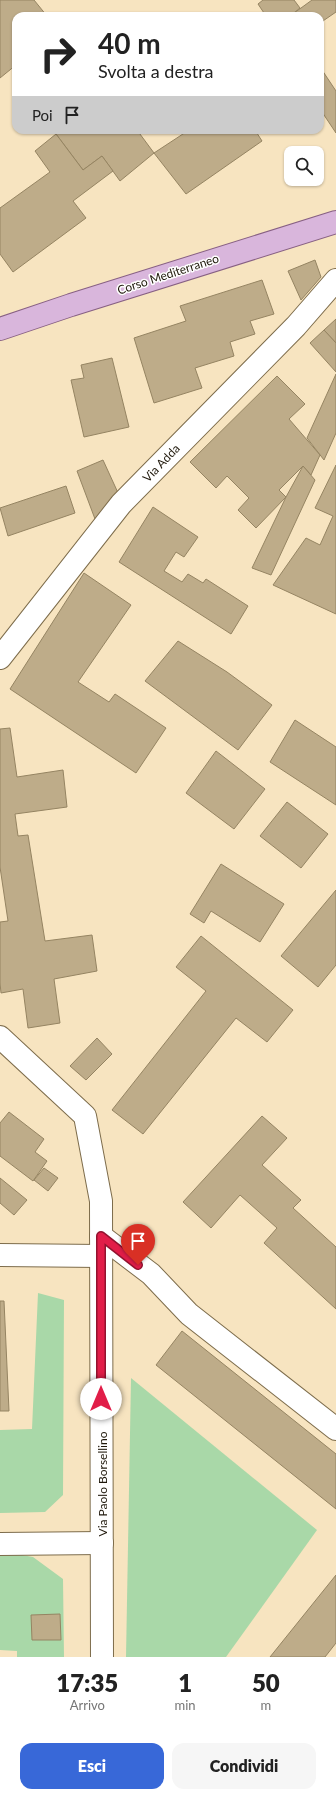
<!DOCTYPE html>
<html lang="it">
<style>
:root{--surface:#fff;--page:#f6f6f6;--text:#222;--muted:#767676;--accent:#3868d8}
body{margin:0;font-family:Lato,sans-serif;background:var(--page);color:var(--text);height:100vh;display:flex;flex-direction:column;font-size:15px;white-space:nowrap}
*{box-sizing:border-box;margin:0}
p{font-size:13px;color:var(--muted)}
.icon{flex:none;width:22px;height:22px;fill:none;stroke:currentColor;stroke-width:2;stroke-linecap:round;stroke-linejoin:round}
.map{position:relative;height:1657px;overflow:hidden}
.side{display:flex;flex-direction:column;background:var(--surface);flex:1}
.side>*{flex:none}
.banner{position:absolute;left:12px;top:12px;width:312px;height:122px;border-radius:12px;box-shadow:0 1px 3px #0004;background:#fff;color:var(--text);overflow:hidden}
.buttons{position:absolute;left:284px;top:146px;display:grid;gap:8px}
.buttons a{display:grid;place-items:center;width:40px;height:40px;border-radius:8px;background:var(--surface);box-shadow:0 1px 3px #0004;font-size:20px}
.pin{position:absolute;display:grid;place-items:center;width:34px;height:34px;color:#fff;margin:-41px -17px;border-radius:50% 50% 50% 0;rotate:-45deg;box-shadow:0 0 4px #0007}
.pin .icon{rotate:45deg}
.me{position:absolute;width:44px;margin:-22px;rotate:0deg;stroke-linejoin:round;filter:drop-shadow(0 0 3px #0008)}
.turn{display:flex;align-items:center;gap:14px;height:84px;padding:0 20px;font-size:18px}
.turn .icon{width:52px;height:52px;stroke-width:2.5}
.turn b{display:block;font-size:28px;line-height:34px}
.then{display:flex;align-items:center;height:38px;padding:0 20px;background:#0003;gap:8px;font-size:15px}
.eta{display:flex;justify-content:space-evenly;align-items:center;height:68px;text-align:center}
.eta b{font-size:24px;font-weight:800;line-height:28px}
.button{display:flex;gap:8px;margin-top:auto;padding:8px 20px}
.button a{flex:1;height:46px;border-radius:12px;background:var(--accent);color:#fff;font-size:16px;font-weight:800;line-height:46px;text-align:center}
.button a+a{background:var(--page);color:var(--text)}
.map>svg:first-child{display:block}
</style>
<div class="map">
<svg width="336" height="1657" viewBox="0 0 336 1657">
<rect width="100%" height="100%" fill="#f7e4c0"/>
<g fill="#a9d8a8">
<polygon points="38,1293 64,1300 63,1495 45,1512 0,1513 0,1430 32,1429"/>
<polygon points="131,1378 317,1530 226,1657 126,1657"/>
<polygon points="0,1551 33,1557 63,1579 64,1657 17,1657 17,1651 0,1650"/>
</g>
<g fill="#beac89" stroke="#958462">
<polygon points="0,0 34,0 47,16 16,16 16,65 0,78"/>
<polygon points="263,0 294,0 300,8 290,16 266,16 258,4"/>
<polygon points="312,0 336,0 336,12 320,23 320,16 290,16"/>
<polygon points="320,67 336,91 336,133 320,109"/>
<polygon points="62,130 137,130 154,153 120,181 102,156 83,170 56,134"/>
<polygon points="189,130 255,130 262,141 186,194 154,153"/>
<polygon points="56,134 83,170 102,156 113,171 73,201 86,218 13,272 0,254 0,208 50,172 35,151"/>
<polygon points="315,260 321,277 301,300 288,271"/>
<polygon points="262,280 274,314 250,321 255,334 230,342 234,356 195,368 202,388 154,403 134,338 186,321 180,306"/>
<polygon points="336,319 336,343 324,330"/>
<polygon points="324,330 336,343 336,372 310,343"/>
<polygon points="112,358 129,427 84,437 71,380 84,378 81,365"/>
<polygon points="336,374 336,433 324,460 307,438"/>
<polygon points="277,376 305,404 289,419 320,455 311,475 303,466 279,490 286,497 256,528 238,510 249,498 227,476 216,488 190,462"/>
<polygon points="103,460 119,495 95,519 77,471"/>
<polygon points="336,465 336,614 273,585 306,538 320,545 333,516 315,508"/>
<polygon points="303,466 315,480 271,575 252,568 286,497"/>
<polygon points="66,486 75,513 8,536 0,508"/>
<polygon points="153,507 198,537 184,557 176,552 164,571 182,582 188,574 203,583 206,579 248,606 231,634 119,562"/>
<polygon points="84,573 131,605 78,682 109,702 115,694 166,728 136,773 10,689"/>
<polygon points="178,641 227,672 272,705 238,750 145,681"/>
<polygon points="295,720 336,747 336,805 270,762"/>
<polygon points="10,728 17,777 63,770 67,807 15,814 18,836 28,835 45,941 92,935 97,971 54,979 60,1023 28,1028 23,989 1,993 0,983 0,922 8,921 0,867 0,729"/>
<polygon points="216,751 265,789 234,829 186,793"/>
<polygon points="287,802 328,834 301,868 260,836"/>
<polygon points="221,864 284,904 260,942 211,911 204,923 190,914"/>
<polygon points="336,890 336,965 318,987 281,956"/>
<polygon points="201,936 293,1010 267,1042 236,1018 143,1134 112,1110 206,991 176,967"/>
<polygon points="97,1038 112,1054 86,1080 70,1066"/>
<polygon points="9,1112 44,1139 35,1152 47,1161 33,1181 0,1156 0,1123"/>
<polygon points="262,1116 287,1138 262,1165 301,1200 293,1208 336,1247 336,1309 264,1243 277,1228 240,1195 211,1228 183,1202"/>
<polygon points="44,1168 58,1178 48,1191 34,1180"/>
<polygon points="0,1178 27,1200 14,1215 0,1203"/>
<polygon points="0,1301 4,1301 9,1411 0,1411"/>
<polygon points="182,1331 336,1454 336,1509 156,1365"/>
<polygon points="336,1575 336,1643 325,1657 270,1657"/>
<polygon points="60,1614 61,1640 32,1640 31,1615"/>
</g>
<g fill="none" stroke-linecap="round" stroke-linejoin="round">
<g stroke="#7d6c4b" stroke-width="24">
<g id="minor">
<polyline points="0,658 121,504 296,326 336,280"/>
<polyline points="0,1037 85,1116 101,1201 102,1657"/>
<polyline points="101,1236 151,1274 189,1314 336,1429"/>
<polyline points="0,1255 101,1256"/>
<polyline points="0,1544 102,1543"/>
</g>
</g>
<g stroke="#876083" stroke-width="24">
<polyline id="major" points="0,329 71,305 336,222"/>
</g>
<use href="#minor" stroke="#fff" stroke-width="22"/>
<use href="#major" stroke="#d9b6dc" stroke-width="22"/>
</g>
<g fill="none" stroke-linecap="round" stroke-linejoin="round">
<g stroke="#92132f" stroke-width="10">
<polyline id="route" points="101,1399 101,1236 138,1265"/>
</g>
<use href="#route" stroke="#e11d48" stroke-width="7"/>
</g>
<g text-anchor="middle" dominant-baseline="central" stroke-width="3" stroke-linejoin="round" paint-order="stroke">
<g font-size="12" fill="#1f180b" stroke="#fff">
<text transform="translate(168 274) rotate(-18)">Corso Mediterraneo</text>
<text transform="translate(161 463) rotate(-46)">Via Adda</text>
<text transform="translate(102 1484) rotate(-90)">Via Paolo Borsellino</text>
</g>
</g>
</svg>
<div class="buttons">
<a><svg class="icon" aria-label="search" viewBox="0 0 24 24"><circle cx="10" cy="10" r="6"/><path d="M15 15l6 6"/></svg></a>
</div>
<div class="pin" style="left:138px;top:1265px;background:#d93025"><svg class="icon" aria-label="arrive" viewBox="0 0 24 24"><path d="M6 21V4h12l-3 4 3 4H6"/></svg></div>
<svg class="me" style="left:101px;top:1399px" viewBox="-20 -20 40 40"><circle r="19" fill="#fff"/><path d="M0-13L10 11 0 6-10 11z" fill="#e11d48"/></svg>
<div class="banner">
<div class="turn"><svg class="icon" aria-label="right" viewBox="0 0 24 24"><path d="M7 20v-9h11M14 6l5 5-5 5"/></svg><div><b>40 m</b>Svolta a destra</div></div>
<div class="then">Poi<svg class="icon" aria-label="arrive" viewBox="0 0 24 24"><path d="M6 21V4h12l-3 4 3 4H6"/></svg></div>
</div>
</div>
<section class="side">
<div class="eta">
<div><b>17:35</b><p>Arrivo</p></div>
<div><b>1</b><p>min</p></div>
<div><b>50</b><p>m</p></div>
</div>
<div class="button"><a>Esci</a><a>Condividi</a></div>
</section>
